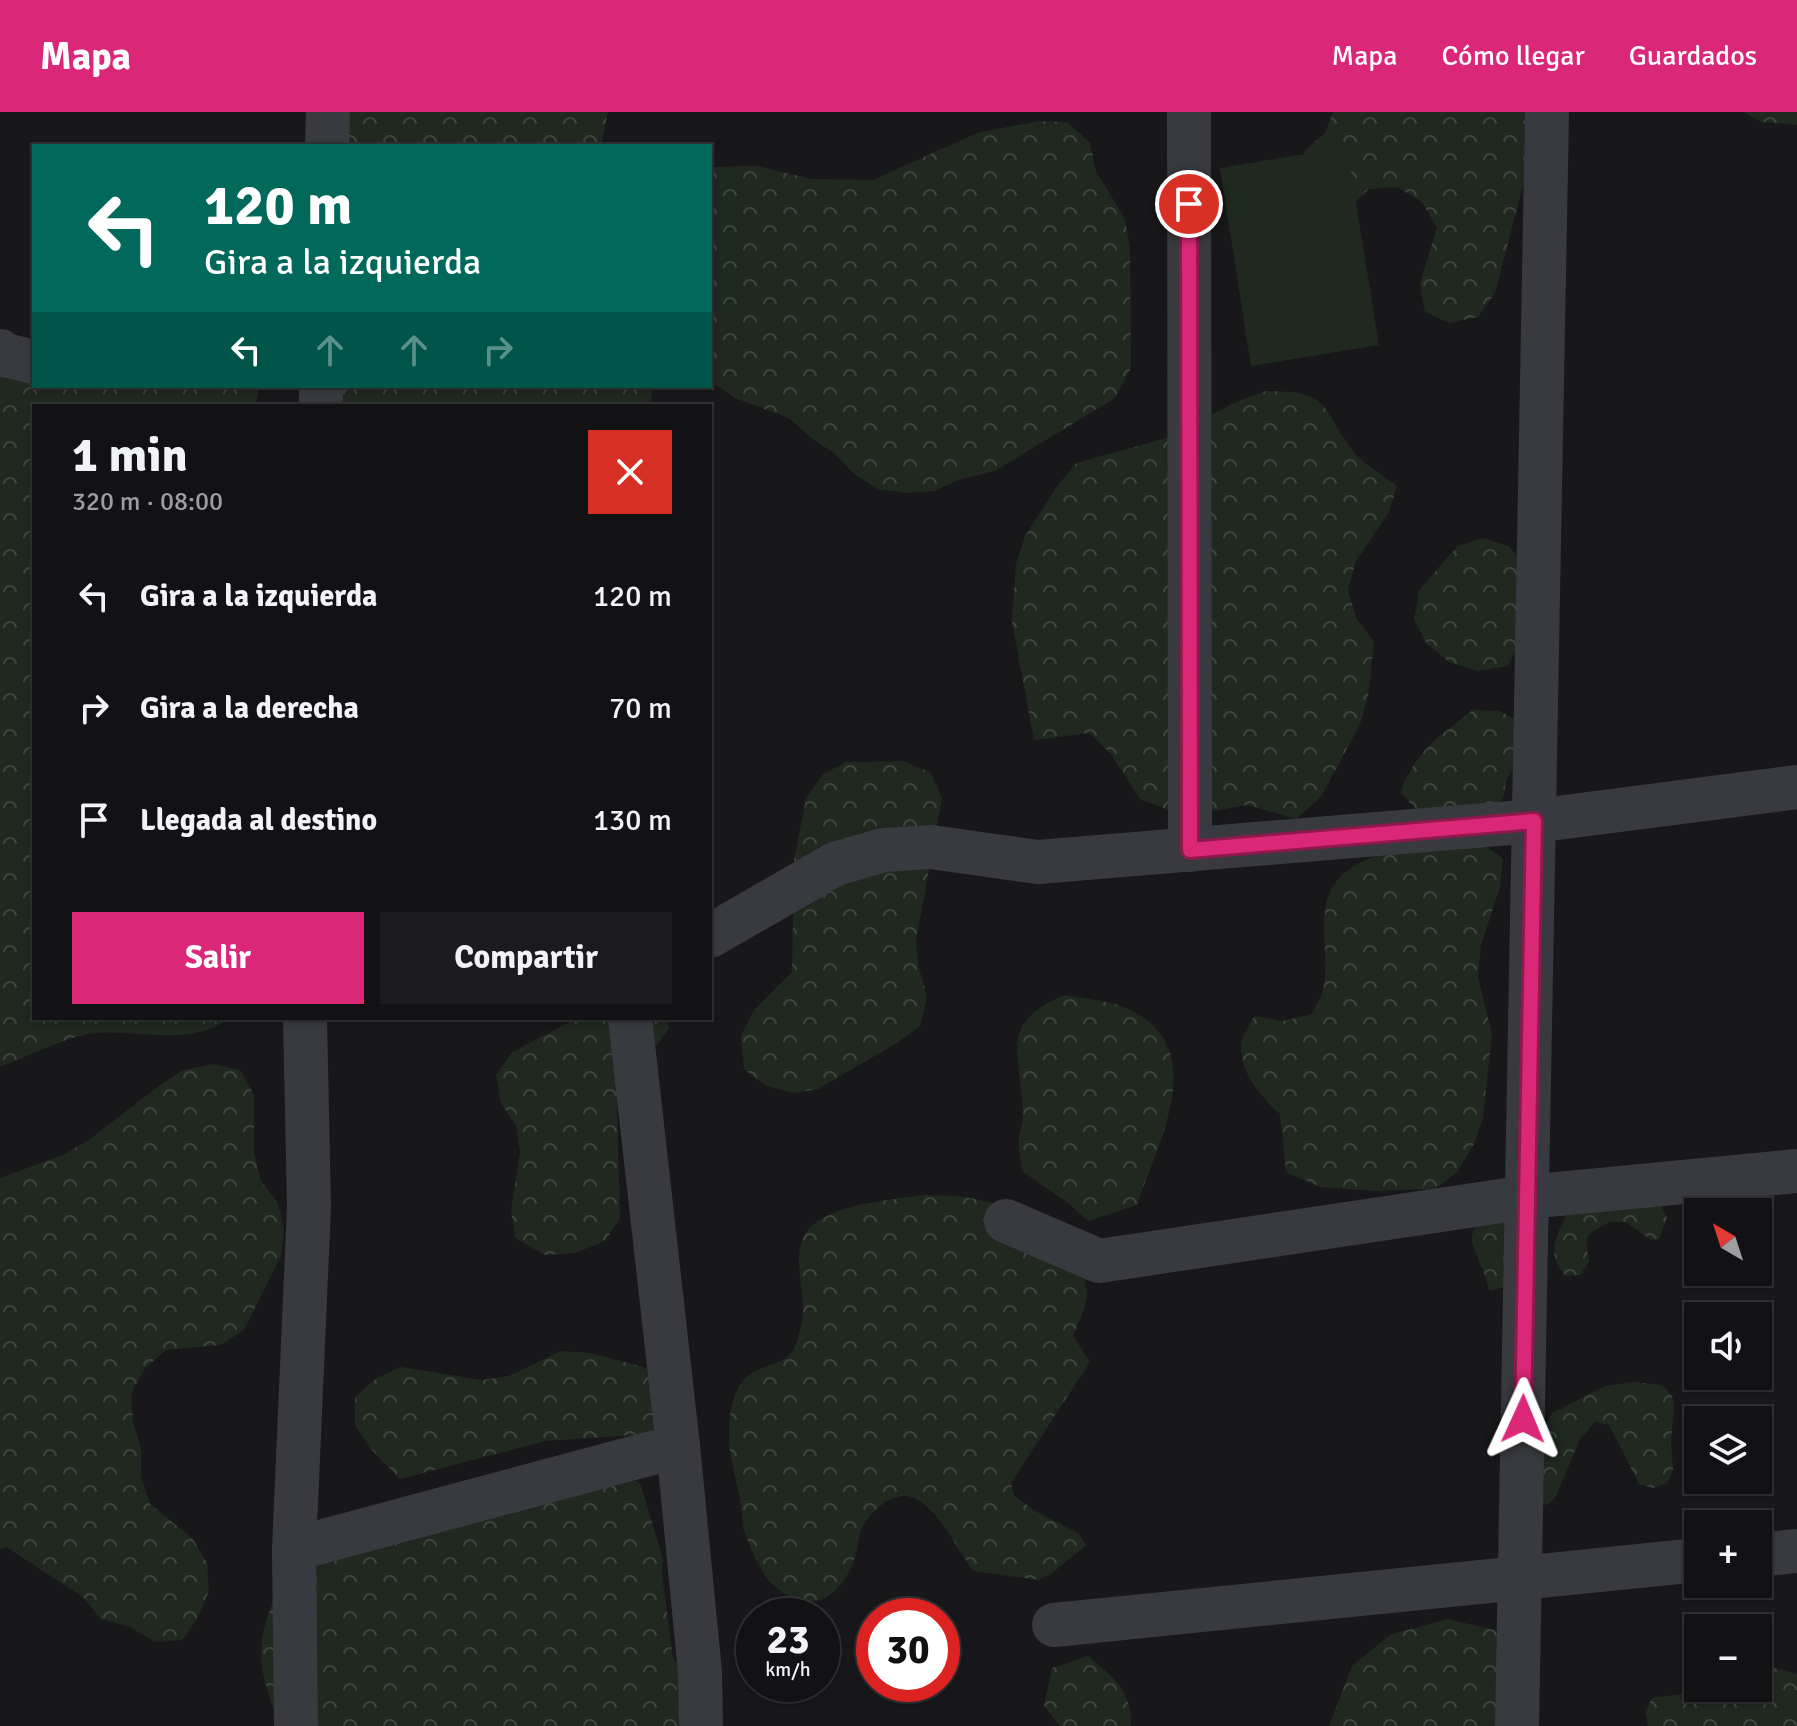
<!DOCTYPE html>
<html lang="es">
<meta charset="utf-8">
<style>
:root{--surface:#121214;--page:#1b1b1d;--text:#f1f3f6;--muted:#9c9ea0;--line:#313234;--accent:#db2777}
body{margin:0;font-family:Signika,sans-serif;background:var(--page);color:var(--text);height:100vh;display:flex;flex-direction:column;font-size:30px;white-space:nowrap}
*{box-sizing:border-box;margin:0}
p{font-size:26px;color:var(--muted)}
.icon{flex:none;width:44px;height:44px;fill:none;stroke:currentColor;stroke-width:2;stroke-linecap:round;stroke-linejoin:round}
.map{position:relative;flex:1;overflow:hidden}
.panel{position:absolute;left:32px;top:292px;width:680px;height:616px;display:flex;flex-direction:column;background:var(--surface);border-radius:0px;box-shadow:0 2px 6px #0004,0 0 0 2px var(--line)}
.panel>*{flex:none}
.top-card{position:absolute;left:32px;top:32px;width:680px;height:244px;border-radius:0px;box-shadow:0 2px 6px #0004,0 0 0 2px var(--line);background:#00695c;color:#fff;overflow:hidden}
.needle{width:52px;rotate:321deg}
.buttons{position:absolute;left:1684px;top:1086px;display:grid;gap:16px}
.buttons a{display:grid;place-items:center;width:88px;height:88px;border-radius:0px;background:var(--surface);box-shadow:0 2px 6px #0004,0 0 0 2px var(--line);font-size:40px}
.speed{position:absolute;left:736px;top:1486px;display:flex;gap:16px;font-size:40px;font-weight:700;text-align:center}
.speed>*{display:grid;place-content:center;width:104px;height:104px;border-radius:50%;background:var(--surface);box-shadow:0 2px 6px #0004,0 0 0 2px var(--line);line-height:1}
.speed small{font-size:20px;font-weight:400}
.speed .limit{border:12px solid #d22;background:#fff;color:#111}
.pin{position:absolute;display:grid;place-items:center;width:68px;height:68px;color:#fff;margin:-34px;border:4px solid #fff;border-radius:50%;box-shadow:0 2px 8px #0007}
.me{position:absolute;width:88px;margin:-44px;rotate:1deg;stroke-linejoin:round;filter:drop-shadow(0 0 6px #0008)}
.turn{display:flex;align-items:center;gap:28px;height:168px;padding:0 40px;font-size:36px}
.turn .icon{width:104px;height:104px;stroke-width:2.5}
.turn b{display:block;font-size:56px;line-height:68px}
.lanes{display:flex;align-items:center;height:76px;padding:0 40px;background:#0003;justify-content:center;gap:40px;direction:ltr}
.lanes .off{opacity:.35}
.round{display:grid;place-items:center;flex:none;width:84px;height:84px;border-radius:0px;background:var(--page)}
.head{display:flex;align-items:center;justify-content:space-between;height:136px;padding:0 40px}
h1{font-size:48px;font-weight:800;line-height:60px}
.primary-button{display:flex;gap:16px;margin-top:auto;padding:16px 40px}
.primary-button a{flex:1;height:92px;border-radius:0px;background:var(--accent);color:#fff;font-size:32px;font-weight:800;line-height:92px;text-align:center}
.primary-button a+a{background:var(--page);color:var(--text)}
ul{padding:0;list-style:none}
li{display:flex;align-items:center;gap:24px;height:112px;padding:0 40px}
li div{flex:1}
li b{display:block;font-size:30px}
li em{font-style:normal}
header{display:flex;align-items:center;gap:48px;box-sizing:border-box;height:112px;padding:0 40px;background:var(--accent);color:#fff}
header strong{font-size:38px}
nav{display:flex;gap:44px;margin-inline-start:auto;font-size:28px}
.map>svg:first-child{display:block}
</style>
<header>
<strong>Mapa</strong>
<nav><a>Mapa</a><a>Cómo llegar</a><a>Guardados</a></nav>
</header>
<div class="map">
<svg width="1797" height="1614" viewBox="0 0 1797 1614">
<defs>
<pattern id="forest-crowns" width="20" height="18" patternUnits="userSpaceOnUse" patternTransform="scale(2)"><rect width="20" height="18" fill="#202820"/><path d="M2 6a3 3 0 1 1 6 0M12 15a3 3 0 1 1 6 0" fill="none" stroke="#3e453e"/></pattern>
</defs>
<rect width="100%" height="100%" fill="#18181a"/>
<g fill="url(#forest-crowns)">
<polygon points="324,0 608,0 601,34 328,34"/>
<polygon points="1333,0 1531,0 1540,8 1495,181 1478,205 1449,211 1425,200 1420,171 1437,116 1422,90 1397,75 1369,77 1346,99 1297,67 1305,39 1325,21"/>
<polygon points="1744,0 1797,0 1797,13 1762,10"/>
<polygon points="1039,9 1067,10 1090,31 1096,59 1125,107 1130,138 1131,256 1115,286 995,359 961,367 934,379 905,381 878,377 854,362 834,341 810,325 789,306 737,287 710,269 710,55 757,54 812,67 873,68 977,21"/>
<path d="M34,255V274H259L255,294H34V906H229C190,937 133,915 88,922C65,926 24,946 0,955V257Z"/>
<polygon points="314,274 652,274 651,294 307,294"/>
<path d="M1266,279C1332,280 1319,292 1352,338C1363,352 1383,363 1397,374L1389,400L1356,449L1348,478L1356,506L1374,530L1368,585L1360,612L1321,685L1296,707L1248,693L1194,702L1166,697L1140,687L1110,641L1089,621L1034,628L1012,510L1016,452L1025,424L1058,373L1076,351L1163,327L1240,288Z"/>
<polygon points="1483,426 1509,434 1528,458 1529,511 1508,554 1477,559 1449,550 1426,531 1414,507 1419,479 1439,455 1458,434"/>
<path d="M1473,598L1500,599L1524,613V643L1507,666L1503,687L1477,702L1419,700L1400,680C1418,637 1437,626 1473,598Z"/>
<polygon points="904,649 931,661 942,686 916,829 919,856 927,885 920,914 897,931 818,977 794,981 766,974 744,957 741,925 753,899 792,860 794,748 806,686 823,662 846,650"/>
<path d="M1480,730L1503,747L1500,775L1481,833L1478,865L1492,922L1483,1006L1474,1032L1457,1060L1435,1077L1376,1079L1320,1075L1286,1060L1280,1002C1261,984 1240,962 1241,933C1242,924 1250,912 1254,904L1283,909L1312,902C1316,893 1323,883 1324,873C1328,847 1321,819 1326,793C1337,733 1434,732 1480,730Z"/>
<path d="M1065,883C1085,887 1108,888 1126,896C1213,934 1158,1030 1137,1093L1088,1109L1068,1091L1022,1059C1021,1049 1018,1038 1019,1028C1020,1018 1024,1007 1023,997C1020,938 998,911 1065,883Z"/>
<polygon points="578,906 667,906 669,916 617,989 620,1106 605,1129 575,1141 545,1143 515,1126 511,1098 520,1040 516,1014 501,991 496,963 512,940"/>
<polygon points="213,952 240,958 254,983 254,1041 261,1069 278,1091 284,1118 281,1144 244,1218 221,1233 166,1238 145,1256 131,1282 133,1310 141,1337 141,1364 150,1392 193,1427 207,1451 209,1479 198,1505 183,1528 155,1530 130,1515 101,1507 83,1485 6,1435 0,1437 0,1066 65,1042 90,1027 160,973 184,958"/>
<path d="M924,1083L960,1084L989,1090L1034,1105L1080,1155L1085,1169L1087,1183L1084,1197L1073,1224L1090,1250L1011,1371L1014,1384L1037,1400L1078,1421L1086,1433L1051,1462L1039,1468L973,1459C957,1437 942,1403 918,1388C896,1374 870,1399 861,1418C857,1428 858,1438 854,1448C838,1491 807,1503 772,1472C763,1464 747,1430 744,1418C742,1409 742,1398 740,1388C737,1369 730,1348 729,1328C728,1311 731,1284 742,1270C757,1249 789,1258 797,1229C800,1220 802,1208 803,1199C804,1172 788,1133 814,1112C840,1091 891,1088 924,1083Z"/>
<path d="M1504,1086L1508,1174L1489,1179C1477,1125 1451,1132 1504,1086Z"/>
<path d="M1661,1093L1667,1106L1659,1127L1651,1128L1626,1110H1609L1589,1122L1586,1129L1589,1150L1580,1163L1566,1164C1543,1141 1559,1122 1569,1096Z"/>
<polygon points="561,1239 591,1241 672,1263 669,1313 636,1323 545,1329 400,1367 370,1336 355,1313 355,1285 377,1266 401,1255 482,1268 509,1264"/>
<polygon points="1633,1270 1662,1273 1672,1284 1674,1292 1671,1329 1673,1358 1668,1371 1653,1376 1639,1372 1609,1313 1595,1310 1580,1327 1556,1384 1551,1390 1535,1397 1536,1333 1552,1301 1605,1274"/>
<path d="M631,1364L641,1373L663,1448L662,1463L673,1546L681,1558L683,1602L678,1614H279C274,1597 266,1578 263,1561C256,1525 271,1484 294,1457Z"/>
<polygon points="1447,1507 1495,1518 1526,1573 1515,1614 1329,1614 1352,1554 1390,1523"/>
<path d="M1088,1544C1114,1567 1131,1576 1131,1614H1060L1044,1594L1052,1556Z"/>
<polygon points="1758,1546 1766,1554 1797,1562 1797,1614 1648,1614 1645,1599 1652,1586 1689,1581 1698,1570 1698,1576 1758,1576"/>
</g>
<polygon fill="#202820" points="1347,35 1379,233 1251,254 1220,56"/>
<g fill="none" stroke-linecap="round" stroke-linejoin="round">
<g stroke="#393a3f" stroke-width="44">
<polyline points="1189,0 1190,738"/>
<polyline points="327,34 328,0"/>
<polyline points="0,239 5,243 34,250"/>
<polyline points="321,294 321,274"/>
<polyline points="710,824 835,752 884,738 931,735 1038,750 1534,709 1797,675"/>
<polyline points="630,906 678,1334 700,1560 701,1614"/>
<polyline points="1006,1109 1099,1149 1527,1085 1797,1059"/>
<polyline points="294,1437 678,1334"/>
<polyline points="1758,1443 1797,1439"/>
<polyline points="1054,1513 1698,1448"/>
<polyline points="296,1614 294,1437 309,1095 305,906"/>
<polyline points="1517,1614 1547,0"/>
</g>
</g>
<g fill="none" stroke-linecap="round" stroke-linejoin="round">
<g stroke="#8e194d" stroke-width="20">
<polyline id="route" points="1189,92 1190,738 1534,709 1523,1307"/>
</g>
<use href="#route" stroke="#db2777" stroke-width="14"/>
</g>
</svg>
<div class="buttons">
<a><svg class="needle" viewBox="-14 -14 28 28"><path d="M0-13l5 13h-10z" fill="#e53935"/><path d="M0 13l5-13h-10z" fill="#9c9ea0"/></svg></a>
<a><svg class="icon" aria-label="sound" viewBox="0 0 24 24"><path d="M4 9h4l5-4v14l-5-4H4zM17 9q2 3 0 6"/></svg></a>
<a><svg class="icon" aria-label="layers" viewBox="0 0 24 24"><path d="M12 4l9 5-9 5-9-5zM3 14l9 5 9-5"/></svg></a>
<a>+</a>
<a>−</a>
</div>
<div class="speed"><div>23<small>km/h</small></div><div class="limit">30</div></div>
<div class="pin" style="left:1189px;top:92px;background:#d93025"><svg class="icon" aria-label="arrive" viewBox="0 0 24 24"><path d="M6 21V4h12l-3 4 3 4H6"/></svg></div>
<svg class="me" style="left:1523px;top:1307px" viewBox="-20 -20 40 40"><path d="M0-17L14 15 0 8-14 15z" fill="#db2777" stroke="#fff" stroke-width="4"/></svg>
<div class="top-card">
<div class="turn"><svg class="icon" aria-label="left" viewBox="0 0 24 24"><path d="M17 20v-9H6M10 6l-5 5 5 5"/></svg><div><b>120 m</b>Gira a la izquierda</div></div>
<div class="lanes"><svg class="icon" aria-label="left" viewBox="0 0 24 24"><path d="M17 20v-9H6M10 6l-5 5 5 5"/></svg><svg class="icon off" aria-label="ahead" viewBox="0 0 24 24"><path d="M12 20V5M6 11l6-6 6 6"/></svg><svg class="icon off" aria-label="ahead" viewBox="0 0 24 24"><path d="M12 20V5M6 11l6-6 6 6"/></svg><svg class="icon off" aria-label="right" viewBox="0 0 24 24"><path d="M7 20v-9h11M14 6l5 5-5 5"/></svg></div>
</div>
<section class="panel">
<div class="head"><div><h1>1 min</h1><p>320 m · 08:00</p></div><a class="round" style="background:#d93025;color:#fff"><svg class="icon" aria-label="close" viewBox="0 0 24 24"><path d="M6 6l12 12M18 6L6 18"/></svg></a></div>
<ul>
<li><svg class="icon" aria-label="left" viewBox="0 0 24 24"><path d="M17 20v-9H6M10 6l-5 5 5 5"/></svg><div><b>Gira a la izquierda</b></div><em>120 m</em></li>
<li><svg class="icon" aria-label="right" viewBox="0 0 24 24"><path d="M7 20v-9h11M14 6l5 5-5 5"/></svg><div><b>Gira a la derecha</b></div><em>70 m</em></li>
<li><svg class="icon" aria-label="arrive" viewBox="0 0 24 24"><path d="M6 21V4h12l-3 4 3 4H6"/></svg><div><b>Llegada al destino</b></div><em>130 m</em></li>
</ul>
<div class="primary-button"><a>Salir</a><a>Compartir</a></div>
</section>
</div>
